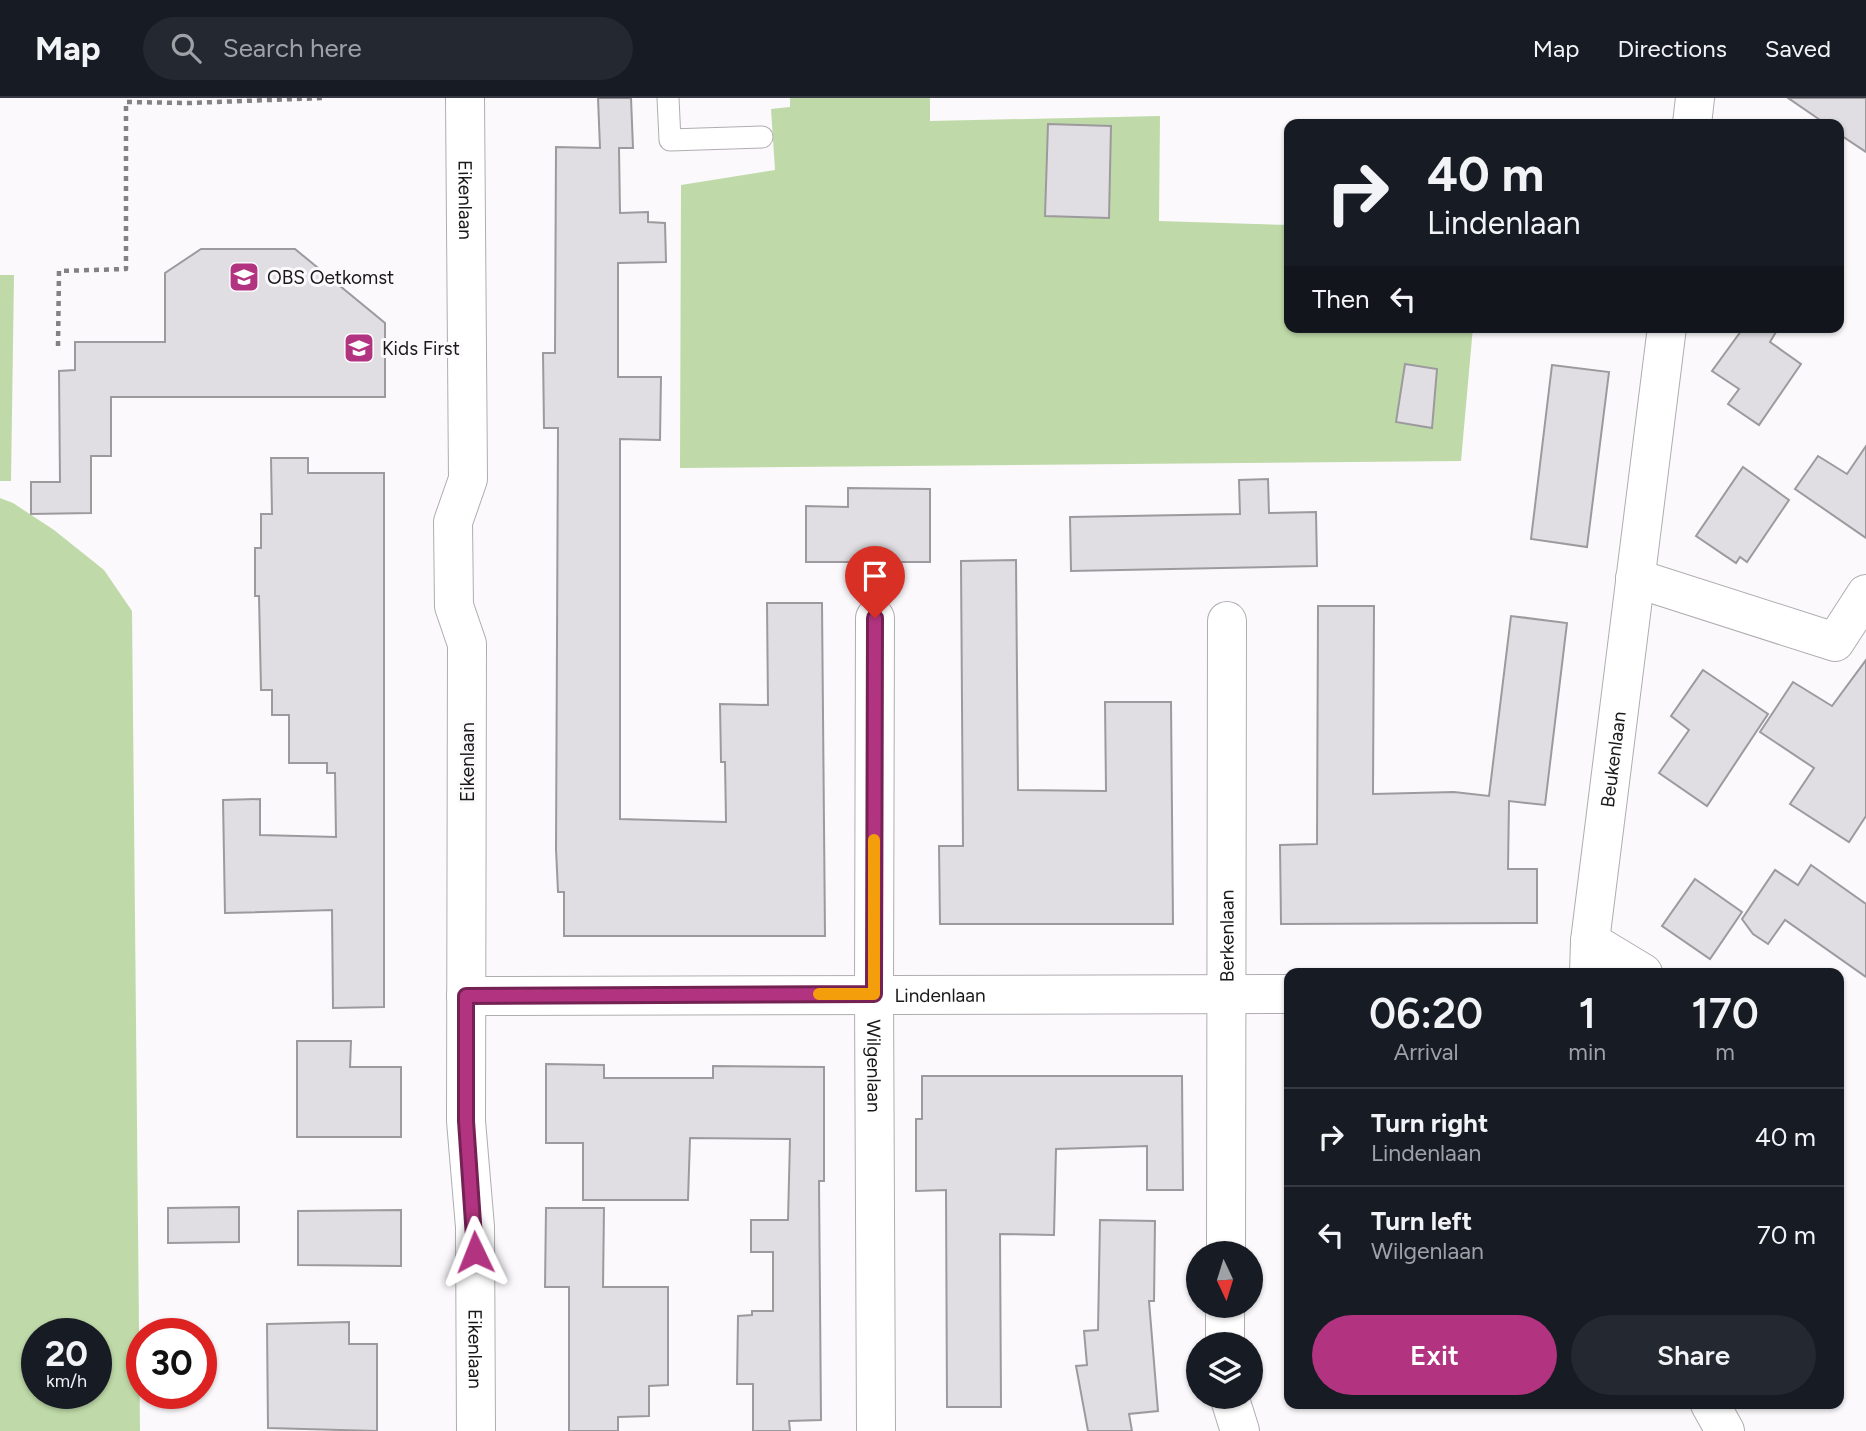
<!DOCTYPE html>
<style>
:root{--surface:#171b24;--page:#242831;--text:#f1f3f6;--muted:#9ea1a6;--line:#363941;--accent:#b2337f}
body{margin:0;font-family:Figtree,sans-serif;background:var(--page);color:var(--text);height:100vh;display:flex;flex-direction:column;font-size:26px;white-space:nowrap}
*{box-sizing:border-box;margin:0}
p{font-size:23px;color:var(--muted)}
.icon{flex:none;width:38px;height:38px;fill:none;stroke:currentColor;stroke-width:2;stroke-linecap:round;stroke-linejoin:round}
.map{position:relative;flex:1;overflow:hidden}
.drawer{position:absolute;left:1284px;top:870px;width:560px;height:441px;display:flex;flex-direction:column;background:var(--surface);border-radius:14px;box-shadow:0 2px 5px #0004}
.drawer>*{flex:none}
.hud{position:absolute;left:1284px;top:21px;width:560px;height:214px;border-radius:14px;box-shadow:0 2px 5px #0004;background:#171b24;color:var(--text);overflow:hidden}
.needle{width:46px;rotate:176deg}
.tools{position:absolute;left:1186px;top:1143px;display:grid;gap:14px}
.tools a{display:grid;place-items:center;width:77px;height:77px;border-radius:50%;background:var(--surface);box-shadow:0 2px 5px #0004;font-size:35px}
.speed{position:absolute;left:21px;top:1220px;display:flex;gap:14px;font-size:35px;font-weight:700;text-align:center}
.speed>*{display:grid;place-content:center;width:91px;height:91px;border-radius:50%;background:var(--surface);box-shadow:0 2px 5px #0004;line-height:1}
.speed small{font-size:18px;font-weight:400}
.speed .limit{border:10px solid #d22;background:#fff;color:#111}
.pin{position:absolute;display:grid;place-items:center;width:60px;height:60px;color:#fff;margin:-72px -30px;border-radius:50% 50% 50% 0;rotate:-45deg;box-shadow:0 0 7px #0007}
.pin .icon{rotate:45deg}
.me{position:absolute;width:77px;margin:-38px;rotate:358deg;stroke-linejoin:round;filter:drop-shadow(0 0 5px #0008)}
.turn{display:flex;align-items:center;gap:24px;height:147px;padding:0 28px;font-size:32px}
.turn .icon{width:91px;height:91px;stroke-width:2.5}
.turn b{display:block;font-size:49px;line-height:60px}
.then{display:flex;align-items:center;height:66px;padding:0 28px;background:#0003;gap:14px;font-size:26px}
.eta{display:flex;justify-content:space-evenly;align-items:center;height:119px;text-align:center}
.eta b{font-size:42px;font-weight:600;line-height:49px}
.action{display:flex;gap:14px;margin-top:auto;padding:14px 28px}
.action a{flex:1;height:80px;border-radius:42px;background:var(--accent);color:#fff;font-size:28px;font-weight:600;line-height:80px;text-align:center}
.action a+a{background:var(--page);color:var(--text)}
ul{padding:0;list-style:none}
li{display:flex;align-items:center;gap:21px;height:98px;padding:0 28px;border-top:2px solid var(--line)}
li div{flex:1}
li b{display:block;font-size:26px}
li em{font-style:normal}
header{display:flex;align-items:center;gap:42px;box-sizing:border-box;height:98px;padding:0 35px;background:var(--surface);border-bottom:2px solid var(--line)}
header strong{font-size:33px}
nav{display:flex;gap:38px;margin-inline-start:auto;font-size:24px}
.search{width:490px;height:63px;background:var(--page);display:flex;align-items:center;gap:18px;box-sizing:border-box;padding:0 24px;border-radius:38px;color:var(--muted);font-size:26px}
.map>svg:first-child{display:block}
</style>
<header>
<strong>Map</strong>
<div class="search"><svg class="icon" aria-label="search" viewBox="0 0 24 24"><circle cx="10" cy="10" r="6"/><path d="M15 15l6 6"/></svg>Search here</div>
<nav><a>Map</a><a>Directions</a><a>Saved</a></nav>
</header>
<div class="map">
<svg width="1866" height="1333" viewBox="0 0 1866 1333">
<rect width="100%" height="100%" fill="#fbf9fc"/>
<g fill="#bfdaa8" fill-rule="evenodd">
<polygon points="790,0 930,0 930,23 1160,18 1159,123 1290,127 1290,229 1473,229 1461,363 680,370 681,87 775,72 771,11 790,9"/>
<polygon points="0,177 14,177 11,383 0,383"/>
<path d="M0,400L13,405L54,432L104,472L132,513L140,1333H0ZM37,1236H96V1295H37Z"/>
</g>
<g fill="#e0dee2" stroke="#9c9a9d" stroke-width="2">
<polygon points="598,0 631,0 633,50 619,50 620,115 648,114 648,124 665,125 666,164 618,165 618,279 661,279 660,342 620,341 620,721 726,724 725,664 721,664 720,606 768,607 767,505 822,505 825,838 564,838 564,794 558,794 556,751 558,330 544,330 543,255 555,255 556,49 600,50"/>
<polygon points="1788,0 1866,0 1866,54 1839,36 1839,26 1826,26"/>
<polygon points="1048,26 1111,28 1109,120 1045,118"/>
<polygon points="201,151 295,151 385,225 385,299 111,299 111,358 91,358 91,415 31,416 31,384 60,384 59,273 75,272 75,244 165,244 165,175"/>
<polygon points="1744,229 1779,229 1770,244 1801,266 1759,327 1728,306 1739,291 1712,273"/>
<polygon points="1405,266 1437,271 1432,330 1396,324"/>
<polygon points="1552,267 1609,274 1587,449 1531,441"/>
<polygon points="1866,348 1866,440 1795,391 1818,358 1847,376"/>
<polygon points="271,360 308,360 308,375 384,375 384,909 333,910 332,812 225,815 223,702 260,701 260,737 336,739 335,675 327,675 327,665 289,665 289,617 272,617 272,592 261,592 259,498 255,498 255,450 261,450 261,416 272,416"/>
<polygon points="1743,369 1789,402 1747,464 1740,459 1736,465 1696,438"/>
<polygon points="1268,381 1269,415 1316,414 1317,468 1071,473 1070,419 1240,416 1239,382"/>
<polygon points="848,390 930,391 930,464 806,464 806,408 848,409"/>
<polygon points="1016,462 1018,692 1106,693 1105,604 1171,604 1173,826 940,826 939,748 963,748 961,463"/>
<polygon points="1318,508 1374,508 1373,696 1454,694 1489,698 1511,518 1567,525 1545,707 1509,703 1508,771 1537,771 1537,825 1281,826 1280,747 1317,746"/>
<polygon points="1866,562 1866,718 1849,744 1790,706 1814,670 1760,634 1793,584 1832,608"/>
<polygon points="1703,572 1768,616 1707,708 1659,675 1689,632 1671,618"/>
<polygon points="1811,767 1866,806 1866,879 1785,822 1768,846 1753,836 1742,821 1775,772 1798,787"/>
<polygon points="1695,781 1742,814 1710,861 1662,828"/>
<polygon points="297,943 351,943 350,969 401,969 401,1039 297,1039"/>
<polygon points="546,966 604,967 604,980 713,980 713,968 824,969 824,1083 819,1083 821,1322 789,1323 790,1333 753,1333 753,1286 737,1286 738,1218 752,1217 752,1213 773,1213 773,1154 751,1154 751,1122 788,1122 790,1041 690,1040 688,1102 583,1102 583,1045 546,1045"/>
<polygon points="922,978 1182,978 1183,1092 1147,1092 1147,1048 1056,1051 1054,1137 1000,1136 1001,1309 947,1309 946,1092 916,1093 916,1021 922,1021"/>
<polygon points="239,1109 239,1144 168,1145 168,1110"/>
<polygon points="546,1110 604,1110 603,1189 668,1189 668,1287 649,1288 649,1318 618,1319 618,1333 569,1333 569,1189 545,1189"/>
<polygon points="401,1112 401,1168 298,1167 298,1113"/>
<polygon points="1100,1122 1155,1123 1154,1203 1149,1203 1158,1313 1129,1316 1132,1333 1088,1333 1076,1268 1087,1267 1084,1233 1098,1232"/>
<polygon points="349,1224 349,1246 377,1246 377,1333 268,1330 267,1226"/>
</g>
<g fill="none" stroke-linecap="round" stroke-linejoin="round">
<g stroke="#b0adb1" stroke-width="23">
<polyline id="lane" points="668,0 670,42 762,39"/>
</g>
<g stroke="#b0adb1" stroke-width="40">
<g id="street">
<path id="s1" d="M465,0L468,381L453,424L454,508L467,546L466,1023L475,1129L476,1333"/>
<polyline points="1692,26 1695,0"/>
<polyline points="1635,480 1835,544 1866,496"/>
<path id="s2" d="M875,520L874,896L876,1333"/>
<polyline points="1590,843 1643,875"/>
<path id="s3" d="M1589,875L1590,843L1667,229"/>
<path id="s4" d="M466,898L1290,896"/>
<path id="s5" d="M1226,1155L1227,523"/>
<polyline points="1225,1246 1225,1208"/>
<polyline points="1229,1298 1240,1333"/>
<polyline points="1710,1306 1725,1333"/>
</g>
</g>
<polyline stroke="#838183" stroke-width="4.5" stroke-dasharray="5 5" stroke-linecap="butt" points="58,248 59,173 126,171 126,4 189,5 324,0"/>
<use href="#lane" stroke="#fff" stroke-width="21"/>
<use href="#street" stroke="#fff" stroke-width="38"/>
</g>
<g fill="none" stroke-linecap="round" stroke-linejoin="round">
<g stroke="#742153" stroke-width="18">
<polyline id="route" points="475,1154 466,1023 466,898 874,896 875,520"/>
</g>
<use href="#route" stroke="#b2337f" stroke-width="12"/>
<polyline stroke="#f59e0b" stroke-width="12" points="819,896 874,896 874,742"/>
</g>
<defs>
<g id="school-square" transform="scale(1.575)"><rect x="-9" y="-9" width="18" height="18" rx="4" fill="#b2337f" stroke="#fbf9fc"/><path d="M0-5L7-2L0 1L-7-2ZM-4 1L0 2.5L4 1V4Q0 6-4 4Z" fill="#fff"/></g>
</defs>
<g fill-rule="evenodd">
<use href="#school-square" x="244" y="179"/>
<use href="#school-square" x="359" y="250"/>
</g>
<g text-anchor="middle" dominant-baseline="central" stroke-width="6" stroke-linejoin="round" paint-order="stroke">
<g font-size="19" fill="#1a191a" stroke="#fbf9fc">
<text stroke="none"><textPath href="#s1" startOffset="102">Eikenlaan</textPath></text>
<text stroke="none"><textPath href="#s3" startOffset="215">Beukenlaan</textPath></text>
<text transform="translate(467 664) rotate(-90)">Eikenlaan</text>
<text stroke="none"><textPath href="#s5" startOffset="317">Berkenlaan</textPath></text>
<text stroke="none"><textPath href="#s4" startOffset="474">Lindenlaan</textPath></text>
<text stroke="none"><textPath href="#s2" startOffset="448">Wilgenlaan</textPath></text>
<text stroke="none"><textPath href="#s1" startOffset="1256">Eikenlaan</textPath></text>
</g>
<g font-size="19" fill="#1a191a" stroke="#fbf9fc" text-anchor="start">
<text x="267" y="179">OBS Oetkomst</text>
<text x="382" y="250">Kids First</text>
</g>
</g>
</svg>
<div class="tools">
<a><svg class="needle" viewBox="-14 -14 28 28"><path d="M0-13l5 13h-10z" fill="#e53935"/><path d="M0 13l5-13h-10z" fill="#9ea1a6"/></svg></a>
<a><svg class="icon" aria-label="layers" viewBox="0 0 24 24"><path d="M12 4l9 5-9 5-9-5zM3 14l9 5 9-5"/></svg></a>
</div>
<div class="speed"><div>20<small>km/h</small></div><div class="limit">30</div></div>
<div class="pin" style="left:875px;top:520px;background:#d93025"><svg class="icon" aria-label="arrive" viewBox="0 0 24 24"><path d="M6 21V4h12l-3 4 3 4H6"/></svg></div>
<svg class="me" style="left:475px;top:1154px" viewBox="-20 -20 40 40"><path d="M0-17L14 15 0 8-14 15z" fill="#b2337f" stroke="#fff" stroke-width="4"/></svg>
<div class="hud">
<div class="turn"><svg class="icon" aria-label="right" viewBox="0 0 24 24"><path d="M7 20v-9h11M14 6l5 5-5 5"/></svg><div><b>40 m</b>Lindenlaan</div></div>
<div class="then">Then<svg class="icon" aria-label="left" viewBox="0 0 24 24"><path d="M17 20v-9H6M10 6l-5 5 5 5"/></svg></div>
</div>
<section class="drawer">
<div class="eta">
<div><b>06:20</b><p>Arrival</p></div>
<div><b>1</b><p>min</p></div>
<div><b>170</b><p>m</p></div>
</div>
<ul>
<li><svg class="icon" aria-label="right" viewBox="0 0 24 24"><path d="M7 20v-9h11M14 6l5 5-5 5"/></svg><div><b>Turn right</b><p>Lindenlaan</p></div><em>40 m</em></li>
<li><svg class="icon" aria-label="left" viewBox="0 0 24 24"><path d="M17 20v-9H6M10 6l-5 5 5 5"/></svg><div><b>Turn left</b><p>Wilgenlaan</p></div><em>70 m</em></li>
</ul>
<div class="action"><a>Exit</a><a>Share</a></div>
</section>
</div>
